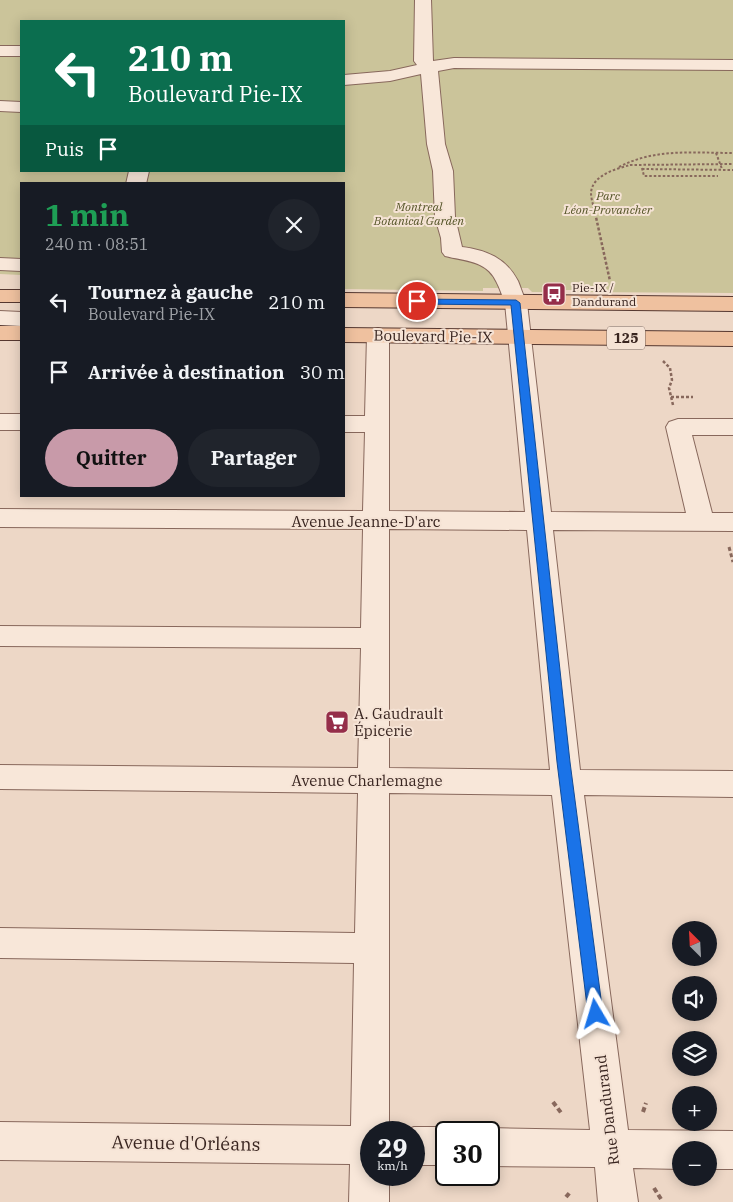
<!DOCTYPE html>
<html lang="fr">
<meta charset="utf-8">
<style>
:root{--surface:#171b24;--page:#20242c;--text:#f1f3f6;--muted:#9ea1a6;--accent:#c89aa9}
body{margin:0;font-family:"IBM Plex Serif",serif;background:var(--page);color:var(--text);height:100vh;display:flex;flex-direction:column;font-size:19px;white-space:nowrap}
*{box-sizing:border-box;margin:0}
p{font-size:16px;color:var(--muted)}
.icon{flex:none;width:28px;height:28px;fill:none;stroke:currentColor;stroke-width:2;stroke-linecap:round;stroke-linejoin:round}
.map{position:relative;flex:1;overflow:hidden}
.panel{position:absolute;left:20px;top:182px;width:325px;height:315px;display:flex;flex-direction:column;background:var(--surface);border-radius:0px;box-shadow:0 2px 12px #0003}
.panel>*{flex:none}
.banner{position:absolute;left:20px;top:20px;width:325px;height:152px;border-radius:0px;box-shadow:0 2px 12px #0003;background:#0b6e4f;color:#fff;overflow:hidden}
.needle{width:32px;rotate:336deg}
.controls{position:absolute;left:672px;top:921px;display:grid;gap:10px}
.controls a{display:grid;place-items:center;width:45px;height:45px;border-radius:50%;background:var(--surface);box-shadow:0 2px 12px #0003;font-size:25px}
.speed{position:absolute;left:360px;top:1121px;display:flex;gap:10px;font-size:25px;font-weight:700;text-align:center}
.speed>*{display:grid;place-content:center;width:65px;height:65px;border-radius:50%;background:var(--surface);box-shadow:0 2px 12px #0003;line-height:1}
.speed small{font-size:12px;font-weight:400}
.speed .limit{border:2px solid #111;border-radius:8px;background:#fff;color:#111}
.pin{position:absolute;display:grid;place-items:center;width:42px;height:42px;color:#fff;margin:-21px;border:2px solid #fff;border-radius:50%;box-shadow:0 1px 5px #0007}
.me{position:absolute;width:55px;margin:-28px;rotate:353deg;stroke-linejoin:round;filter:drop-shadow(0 0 4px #0008)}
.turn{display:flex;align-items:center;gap:18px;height:105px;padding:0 25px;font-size:22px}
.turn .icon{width:65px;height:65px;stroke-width:2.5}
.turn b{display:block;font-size:35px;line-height:42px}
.then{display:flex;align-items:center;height:48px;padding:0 25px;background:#0003;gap:10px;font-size:19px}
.round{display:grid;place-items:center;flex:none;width:52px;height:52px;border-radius:26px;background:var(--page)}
.head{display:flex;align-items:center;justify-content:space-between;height:85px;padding:0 25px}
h1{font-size:30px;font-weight:700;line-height:38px;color:#1e9e55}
.action{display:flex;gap:10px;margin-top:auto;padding:10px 25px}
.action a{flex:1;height:58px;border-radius:30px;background:var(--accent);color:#111;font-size:20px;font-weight:700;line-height:58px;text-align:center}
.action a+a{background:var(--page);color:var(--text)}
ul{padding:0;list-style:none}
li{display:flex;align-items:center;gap:15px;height:70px;padding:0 25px}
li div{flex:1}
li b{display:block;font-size:19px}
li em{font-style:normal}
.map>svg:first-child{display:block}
</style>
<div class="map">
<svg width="733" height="1202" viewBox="0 0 733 1202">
<rect width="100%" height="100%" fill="#edd7c6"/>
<path fill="#cbc49a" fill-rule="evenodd" d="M0,0H733V293L575,292L574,290H563V287L550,288L549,292H532L528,288H483V291L344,289V184H21V275L0,274ZM21,21H344V171H21Z"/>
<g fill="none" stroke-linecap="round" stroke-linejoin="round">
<g stroke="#88685c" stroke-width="2">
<g id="minor">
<path d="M415,0H431L433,61L454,58L733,60V70L454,68L438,71L445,144L453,171L455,217L462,247C486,250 506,258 518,281C521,288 523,296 527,303L551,512L686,513L666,427L669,422L678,419H733V435H692L712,513H733V531L553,530L580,770L733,771V797L584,795L628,1130L733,1131V1169H709V1150H681V1169L633,1168L638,1202H598L595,1167L489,1166V1132H478L489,1128L590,1130L552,795L389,793V1132H371V1175H389V1202H349L350,1164L0,1160V1122L351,1126L354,963L0,958V928L355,933L358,793L0,789V765L358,768L361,648L0,646V626L361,628L363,529L0,527V509L363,511L365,432H344V416H365L367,335L370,330L378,328L386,330L389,335V511L525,512L505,303C502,296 500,288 496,281C486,260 464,261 445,256L442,252L441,238L435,217L433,171L427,144L421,74L390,81L344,85V75L390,71L417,65L414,61ZM389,529L527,530L550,770L389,768Z"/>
<rect x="0" y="46" width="21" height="10"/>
<polygon points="0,101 21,102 21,112 0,111"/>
<polygon points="129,171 149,171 146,184 126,184"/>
<polygon points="0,258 21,259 21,271 0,270"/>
<polygon points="0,311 21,312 21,326 0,325"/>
<rect x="0" y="414" width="21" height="16"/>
<polygon points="414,1127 446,1127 459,1132 446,1132 446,1165 414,1165 414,1132 401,1132"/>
</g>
</g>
<g stroke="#563830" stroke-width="2">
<g id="major">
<rect x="0" y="290" width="21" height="12"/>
<polygon points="344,293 733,297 733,311 344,307"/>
<rect x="0" y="326" width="21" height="14"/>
<polygon points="344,328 733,332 733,346 344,342"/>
</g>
</g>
<g stroke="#88685c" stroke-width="2" stroke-dasharray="2.5 2" stroke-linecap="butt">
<polyline points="716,153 722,169"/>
<path d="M619,167C655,148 694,153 733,153"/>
<polyline points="642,168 644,176 718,176"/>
<polyline points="642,169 733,170"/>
<path d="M594,209C593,204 591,198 591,193C592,175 616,169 630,165L733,164"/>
</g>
<g stroke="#88685c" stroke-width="2.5" stroke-dasharray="3 2" stroke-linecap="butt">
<polyline points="594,208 610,281"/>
<polyline points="663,361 670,368 672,380 669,388 673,405"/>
<polyline points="671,397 693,397"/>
</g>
<polyline stroke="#88685c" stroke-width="3" stroke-dasharray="4 2.5" stroke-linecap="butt" points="729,547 733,562"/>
<g stroke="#88685c" stroke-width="4" stroke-dasharray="5 3" stroke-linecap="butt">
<polyline points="553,1102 562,1114"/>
<polyline points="643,1112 646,1103"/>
<polyline points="654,1188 661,1199"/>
<polyline points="566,1197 571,1191"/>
</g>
<use href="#minor" fill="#f8e7d9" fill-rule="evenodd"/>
<use href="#major" fill="#efc19f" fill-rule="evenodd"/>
</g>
<polygon fill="#1a73e8" stroke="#114b97" points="414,299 516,300 520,303 570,762 603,1014 601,1019 596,1021 591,1019 588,1014 557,762 511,305 417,304 414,303"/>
<defs>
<g id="bus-square" transform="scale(1.25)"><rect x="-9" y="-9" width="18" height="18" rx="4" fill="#952e4a" stroke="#f5e3d5"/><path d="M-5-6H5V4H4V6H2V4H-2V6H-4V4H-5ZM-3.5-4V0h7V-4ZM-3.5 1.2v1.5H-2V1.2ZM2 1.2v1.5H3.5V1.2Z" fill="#fff"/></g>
<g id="supermarket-square" transform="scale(1.25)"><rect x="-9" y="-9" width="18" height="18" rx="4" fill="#952e4a" stroke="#f5e3d5"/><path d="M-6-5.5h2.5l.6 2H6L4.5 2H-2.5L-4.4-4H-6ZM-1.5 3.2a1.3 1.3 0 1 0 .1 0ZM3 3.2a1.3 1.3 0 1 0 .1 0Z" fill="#fff"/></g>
</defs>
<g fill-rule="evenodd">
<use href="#bus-square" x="554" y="294"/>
<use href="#supermarket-square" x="337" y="722"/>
</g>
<g text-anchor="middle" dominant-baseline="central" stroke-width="4" stroke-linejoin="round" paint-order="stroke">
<g font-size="12" font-style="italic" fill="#545427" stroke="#f5e3d5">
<text x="608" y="195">Parc<tspan x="608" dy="14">Léon-Provancher</tspan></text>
<text x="419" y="206">Montreal<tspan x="419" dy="14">Botanical Garden</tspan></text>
</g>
<g font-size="12" fill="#392520" stroke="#f5e3d5" text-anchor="start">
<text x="572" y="287">Pie-IX /<tspan x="572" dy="14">Dandurand</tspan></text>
</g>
<rect fill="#f5e3d5" stroke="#715e56" stroke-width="1" x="607" y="326.5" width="38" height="23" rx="4"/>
<g font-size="14" font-weight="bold" fill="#392520">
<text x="626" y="338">125</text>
</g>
<g font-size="15" fill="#392520" stroke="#f5e3d5">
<text transform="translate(433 336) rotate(1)">Boulevard Pie-IX</text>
<text x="366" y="521">Avenue Jeanne-D'arc</text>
<text x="367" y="780">Avenue Charlemagne</text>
<text transform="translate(607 1110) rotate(-97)">Rue Dandurand</text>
</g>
<g font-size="15" fill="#392520" stroke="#f5e3d5" text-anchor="start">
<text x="354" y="713">A. Gaudrault<tspan x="354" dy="17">Épicerie</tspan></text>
</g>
<g font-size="18" fill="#392520" stroke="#f5e3d5">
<text transform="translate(186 1143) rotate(1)">Avenue d'Orléans</text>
</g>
</g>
</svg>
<div class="controls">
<a><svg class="needle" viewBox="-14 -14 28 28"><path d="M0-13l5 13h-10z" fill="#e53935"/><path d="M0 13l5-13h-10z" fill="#9ea1a6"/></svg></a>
<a><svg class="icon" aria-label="sound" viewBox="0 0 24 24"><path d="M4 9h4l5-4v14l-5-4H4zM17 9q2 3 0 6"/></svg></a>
<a><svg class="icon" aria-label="layers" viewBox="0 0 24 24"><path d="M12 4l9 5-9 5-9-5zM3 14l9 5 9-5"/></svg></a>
<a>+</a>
<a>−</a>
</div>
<div class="speed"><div>29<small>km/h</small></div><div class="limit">30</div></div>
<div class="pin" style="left:417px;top:301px;background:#d93025"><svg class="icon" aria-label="arrive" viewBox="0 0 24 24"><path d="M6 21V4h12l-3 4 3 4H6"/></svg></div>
<svg class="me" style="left:596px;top:1014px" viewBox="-20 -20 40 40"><path d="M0-17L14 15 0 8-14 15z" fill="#1a73e8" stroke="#fff" stroke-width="4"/></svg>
<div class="banner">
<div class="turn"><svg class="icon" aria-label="left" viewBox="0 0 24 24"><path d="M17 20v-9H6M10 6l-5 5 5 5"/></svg><div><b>210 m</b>Boulevard Pie-IX</div></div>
<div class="then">Puis<svg class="icon" aria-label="arrive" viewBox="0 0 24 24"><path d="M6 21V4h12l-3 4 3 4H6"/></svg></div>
</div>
<section class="panel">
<div class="head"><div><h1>1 min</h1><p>240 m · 08:51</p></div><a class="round"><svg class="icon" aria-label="close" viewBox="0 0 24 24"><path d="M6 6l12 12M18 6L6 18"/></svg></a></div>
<ul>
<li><svg class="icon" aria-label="left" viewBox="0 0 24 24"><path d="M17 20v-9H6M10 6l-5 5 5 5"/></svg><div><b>Tournez à gauche</b><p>Boulevard Pie-IX</p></div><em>210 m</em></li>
<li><svg class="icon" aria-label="arrive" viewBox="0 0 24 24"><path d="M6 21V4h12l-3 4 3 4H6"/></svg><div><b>Arrivée à destination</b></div><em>30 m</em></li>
</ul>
<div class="action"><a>Quitter</a><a>Partager</a></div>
</section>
</div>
